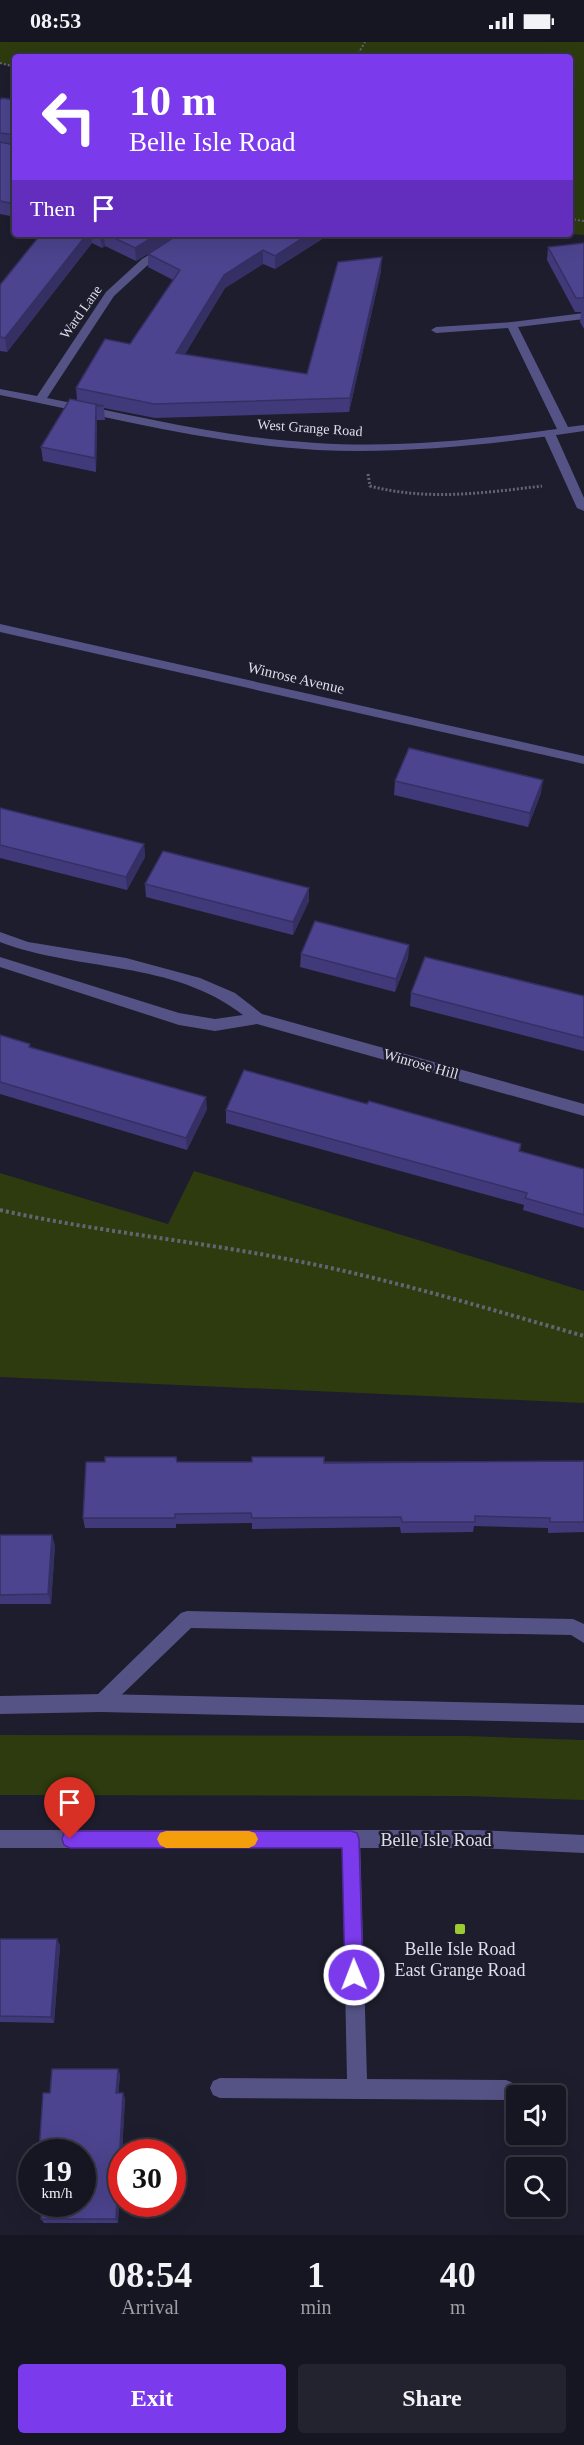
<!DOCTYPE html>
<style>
:root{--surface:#161622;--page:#23232f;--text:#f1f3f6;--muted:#9e9fa5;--line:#353540;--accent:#7c3aed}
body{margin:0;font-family:"Times New Roman",serif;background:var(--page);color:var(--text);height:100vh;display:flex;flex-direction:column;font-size:22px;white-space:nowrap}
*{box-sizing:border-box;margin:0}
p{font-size:20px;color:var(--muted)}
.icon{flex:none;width:33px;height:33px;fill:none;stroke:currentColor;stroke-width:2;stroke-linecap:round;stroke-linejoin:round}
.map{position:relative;height:2193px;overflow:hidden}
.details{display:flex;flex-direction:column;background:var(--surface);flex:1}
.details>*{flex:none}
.top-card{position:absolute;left:12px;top:12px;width:561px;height:183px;border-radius:6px;box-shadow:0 6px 24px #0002,0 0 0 2px var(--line);background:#7c3aed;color:#fff;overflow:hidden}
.buttons{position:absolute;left:506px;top:2043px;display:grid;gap:12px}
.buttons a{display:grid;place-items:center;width:60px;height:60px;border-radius:6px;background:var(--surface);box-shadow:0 6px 24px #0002,0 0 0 2px var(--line);font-size:30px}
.speed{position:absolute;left:18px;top:2097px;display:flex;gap:12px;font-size:30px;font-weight:700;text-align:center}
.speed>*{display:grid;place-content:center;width:78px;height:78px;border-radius:50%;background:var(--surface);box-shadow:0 6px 24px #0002,0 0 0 2px var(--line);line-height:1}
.speed small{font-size:15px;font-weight:400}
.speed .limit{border:9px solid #d22;background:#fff;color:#111}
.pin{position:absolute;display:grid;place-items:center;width:51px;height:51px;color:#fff;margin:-62px -26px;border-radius:50% 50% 50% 0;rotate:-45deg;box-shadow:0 0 6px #0007}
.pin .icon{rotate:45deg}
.me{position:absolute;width:66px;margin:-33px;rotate:359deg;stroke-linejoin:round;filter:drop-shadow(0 0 4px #0008)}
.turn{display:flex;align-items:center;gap:21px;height:126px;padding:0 18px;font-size:27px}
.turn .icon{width:78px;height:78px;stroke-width:2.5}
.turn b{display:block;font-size:42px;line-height:51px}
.then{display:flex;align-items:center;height:57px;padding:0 18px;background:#0003;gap:12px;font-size:22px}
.eta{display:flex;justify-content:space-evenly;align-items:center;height:102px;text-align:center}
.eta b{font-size:36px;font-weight:700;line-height:42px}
.primary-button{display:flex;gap:12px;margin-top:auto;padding:12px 18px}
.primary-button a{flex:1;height:69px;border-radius:6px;background:var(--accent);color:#fff;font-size:24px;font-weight:700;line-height:69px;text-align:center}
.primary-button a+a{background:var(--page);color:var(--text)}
.status{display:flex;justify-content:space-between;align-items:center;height:42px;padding:0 30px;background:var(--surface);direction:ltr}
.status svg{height:16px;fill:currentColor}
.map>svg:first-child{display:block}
</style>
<div class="status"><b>08:53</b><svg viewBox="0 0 49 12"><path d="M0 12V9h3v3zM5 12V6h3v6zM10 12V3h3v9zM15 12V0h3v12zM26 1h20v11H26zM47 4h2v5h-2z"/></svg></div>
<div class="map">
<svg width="584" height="2193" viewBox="0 0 584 2193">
<rect width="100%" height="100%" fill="#1d1d2d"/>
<g fill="#2d3b0f">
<polygon points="0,0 584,0 584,193 570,192 570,15 15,15 15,25 0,21"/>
<polygon points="194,1129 584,1249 584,1361 0,1335 0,1131 168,1182"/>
<polygon points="0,1693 466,1694 584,1698 584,1758 467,1754 0,1753"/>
</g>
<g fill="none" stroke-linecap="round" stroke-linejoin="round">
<g stroke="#646472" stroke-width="2" stroke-dasharray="2 2" stroke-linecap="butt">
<polyline points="356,15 365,0"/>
<polyline points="0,21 15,25"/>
<polyline points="570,177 584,179"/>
</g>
<path stroke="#646472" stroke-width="3" stroke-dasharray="2 2" stroke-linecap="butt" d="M368,432L370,444C427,459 484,451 542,444"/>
<path stroke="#646472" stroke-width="4" stroke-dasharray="3 3" stroke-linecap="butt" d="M0,1168C98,1190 198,1199 297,1219C394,1238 489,1267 584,1294"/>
<polygon fill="#555385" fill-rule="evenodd" points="549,388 555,391 584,456 584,469 577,466 543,391"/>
<g fill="#555385" fill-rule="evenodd">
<path d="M184,192H196L150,221L114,254L47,356C136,374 226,396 316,401C397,406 478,398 557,387L508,286L436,291L431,288L436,285L512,280L584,271V277L518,285L568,385L584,383V389C496,402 407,412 317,408C210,402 105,374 0,353V347L37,354L106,250L142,217Z"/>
<polygon points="0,582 584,714 584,722 0,590"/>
<path d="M0,890L28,900L126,916L200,936L235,951L262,972L584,1062V1074L257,982L215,989L179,983L0,925V915L179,971L215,977L243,973C173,918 79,930 0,900Z"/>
<polygon points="187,1569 573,1577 584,1582 584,1601 571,1593 191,1586 107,1667 101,1670 95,1667 92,1661 95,1655 181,1571"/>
<polygon points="351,1788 358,1790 360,1797 367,2037 506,2038 513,2041 516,2048 513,2055 506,2058 220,2056 213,2053 210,2046 213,2039 220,2036 347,2037 342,1797 344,1790"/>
</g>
<g fill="#555385" fill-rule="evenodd">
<polygon points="101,1652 584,1663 584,1681 101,1670 0,1672 0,1654"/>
<polygon points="0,1788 476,1788 584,1793 584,1811 476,1806 0,1806"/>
</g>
</g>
<g fill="#413a7a">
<polygon points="0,58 15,58 15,175 0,172"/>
<polygon points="41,192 330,192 275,227 263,222 225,246 185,312 307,332 381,229 349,370 155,376 104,366 105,378 97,378 96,430 43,419 41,405 77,358 76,346 130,302 173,238 148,225 148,212 136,219 105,204 102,206 92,201 7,310 0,309 0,243"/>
<polygon points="584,201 584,287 580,280 581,270 575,270 547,218 548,205"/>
<polygon points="395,739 541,751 528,785 394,753"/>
<polygon points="0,766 144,802 145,815 127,848 0,816"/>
<polygon points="145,842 309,859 293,893 146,855"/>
<polygon points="409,903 408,916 395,950 300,925 301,912"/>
<polygon points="411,951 584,954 584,1009 410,964"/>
<polygon points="0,993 31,1005 207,1067 187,1108 0,1052"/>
<polygon points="226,1068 521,1102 520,1109 584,1127 584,1186 523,1168 524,1163 226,1081"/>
<polygon points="584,1419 584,1490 548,1491 548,1486 474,1484 473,1490 401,1491 400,1485 252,1487 252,1481 176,1482 176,1486 85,1486 83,1476 177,1420"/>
<polygon points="0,1493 55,1503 51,1562 0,1562"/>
<polygon points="0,1897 57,1897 60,1904 54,1981 0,1980"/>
<polygon points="118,2027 120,2033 118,2051 125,2056 118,2181 44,2181 41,2177 50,2051"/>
</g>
<g fill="#353063">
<polygon points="87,192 91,192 92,201 7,310 5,296"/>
<polygon points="101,192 104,192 105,204 102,206 100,193"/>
<polygon points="158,192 180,192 136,219 135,206"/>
<polygon points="309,192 330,192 275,227 275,214"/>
<polygon points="263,208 263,222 225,246 177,324 176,311 224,233"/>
<polygon points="382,215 381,229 349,370 350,356"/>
<polygon points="96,364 97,378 96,430 95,416"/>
<polygon points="543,738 541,751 528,785 530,771"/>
<polygon points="144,802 145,815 127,848 126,835"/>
<polygon points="309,846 309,859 293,893 293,880"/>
<polygon points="409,903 408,916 395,950 396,937"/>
<polygon points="206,1055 207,1067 187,1108 186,1096"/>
<polygon points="52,1493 55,1503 51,1562 48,1552"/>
<polygon points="57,1897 60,1904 54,1981 51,1975"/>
<polygon points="118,2027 120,2033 118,2057 116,2051"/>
<polygon points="123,2051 125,2056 118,2181 116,2177"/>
</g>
<g fill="#4c448e" stroke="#353063" stroke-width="1.5">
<polygon points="2,56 15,58 15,93 0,91 0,58"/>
<polygon points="0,100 15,103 15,100 15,162 0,159"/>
<polygon points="41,192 87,192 5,296 0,295 0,243"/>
<polygon points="106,192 158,192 135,206"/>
<polygon points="179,192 309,192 275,214 263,208 224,233 176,311 307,332 338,220 382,215 350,356 154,362 76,346 105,297 130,302 180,228 148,212"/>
<polygon points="584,201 584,256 576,256 548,205"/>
<polygon points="70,357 104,364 96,364 95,416 41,405"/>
<polygon points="409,706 543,738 530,771 395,739"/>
<polygon points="0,766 144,802 126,835 0,803"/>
<polygon points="163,809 309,846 293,880 145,842"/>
<polygon points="315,879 409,903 396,937 301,912"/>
<polygon points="425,915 584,954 584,996 411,951"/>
<polygon points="0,993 30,1002 29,1005 206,1055 186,1096 0,1040"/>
<polygon points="244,1028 367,1062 369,1059 521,1102 519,1109 584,1127 584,1173 525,1156 527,1151 226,1068"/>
<polygon points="105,1415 176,1415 177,1420 252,1420 252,1415 324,1415 324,1421 584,1419 584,1480 550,1480 550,1476 475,1474 475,1480 402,1480 401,1475 252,1476 251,1471 175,1472 175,1476 83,1476 86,1420 105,1420"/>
<polygon points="0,1493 52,1493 48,1552 0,1553"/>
<polygon points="0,1897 57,1897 51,1975 0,1974"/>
<polygon points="52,2027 118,2027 116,2051 123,2051 116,2177 41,2177 42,2162 82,2162 82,2110 39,2110 43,2051 50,2051"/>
</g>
<polygon fill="#7c3aed" stroke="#51269a" stroke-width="1.5" points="70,1789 351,1789 357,1791 359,1797 363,1933 360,1940 354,1942 348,1940 345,1933 342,1806 70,1806 64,1803 62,1797 64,1791"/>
<polygon fill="#f59e0b" points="166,1789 249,1789 255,1791 258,1797 255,1803 249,1806 166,1806 160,1803 157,1797 160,1791"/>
<rect fill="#9cca32" stroke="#1d1d2d" stroke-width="2" x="454" y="1881" width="12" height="12" rx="3"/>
<g text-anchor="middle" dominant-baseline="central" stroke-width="5" stroke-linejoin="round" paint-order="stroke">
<g font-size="14" fill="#dfdfeb" stroke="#1d1d2d">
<text transform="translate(81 270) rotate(-55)">Ward Lane</text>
<text transform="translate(310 386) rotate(4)">West Grange Road</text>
</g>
<g font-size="15" fill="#dfdfeb" stroke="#1d1d2d">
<text transform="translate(296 636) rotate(13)">Winrose Avenue</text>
<text transform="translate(421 1022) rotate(16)">Winrose Hill</text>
</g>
<g font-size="18" fill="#dfdfeb" stroke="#1d1d2d">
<text x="436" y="1798">Belle Isle Road</text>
</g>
<g font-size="18" fill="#dfdfeb" stroke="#1d1d2d">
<text x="460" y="1907">Belle Isle Road<tspan x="460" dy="21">East Grange Road</tspan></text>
</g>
</g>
</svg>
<div class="buttons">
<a><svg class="icon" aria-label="sound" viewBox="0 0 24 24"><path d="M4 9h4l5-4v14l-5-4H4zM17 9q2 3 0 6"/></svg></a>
<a><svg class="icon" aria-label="search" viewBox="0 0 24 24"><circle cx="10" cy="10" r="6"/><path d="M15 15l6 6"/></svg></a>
</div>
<div class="speed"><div>19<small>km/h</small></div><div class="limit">30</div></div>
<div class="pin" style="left:70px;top:1797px;background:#d93025"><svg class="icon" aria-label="arrive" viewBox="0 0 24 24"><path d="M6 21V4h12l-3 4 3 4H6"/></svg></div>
<svg class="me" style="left:354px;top:1933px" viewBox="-20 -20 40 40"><circle r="17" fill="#7c3aed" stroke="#fff" stroke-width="3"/><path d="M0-11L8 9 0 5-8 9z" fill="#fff"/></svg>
<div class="top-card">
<div class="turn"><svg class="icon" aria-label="left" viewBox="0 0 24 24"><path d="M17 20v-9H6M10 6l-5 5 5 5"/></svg><div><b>10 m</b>Belle Isle Road</div></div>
<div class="then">Then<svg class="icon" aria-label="arrive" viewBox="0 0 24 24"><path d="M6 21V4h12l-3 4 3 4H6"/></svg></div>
</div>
</div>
<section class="details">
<div class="eta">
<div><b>08:54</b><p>Arrival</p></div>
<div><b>1</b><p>min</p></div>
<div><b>40</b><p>m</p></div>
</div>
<div class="primary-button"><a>Exit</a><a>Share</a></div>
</section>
